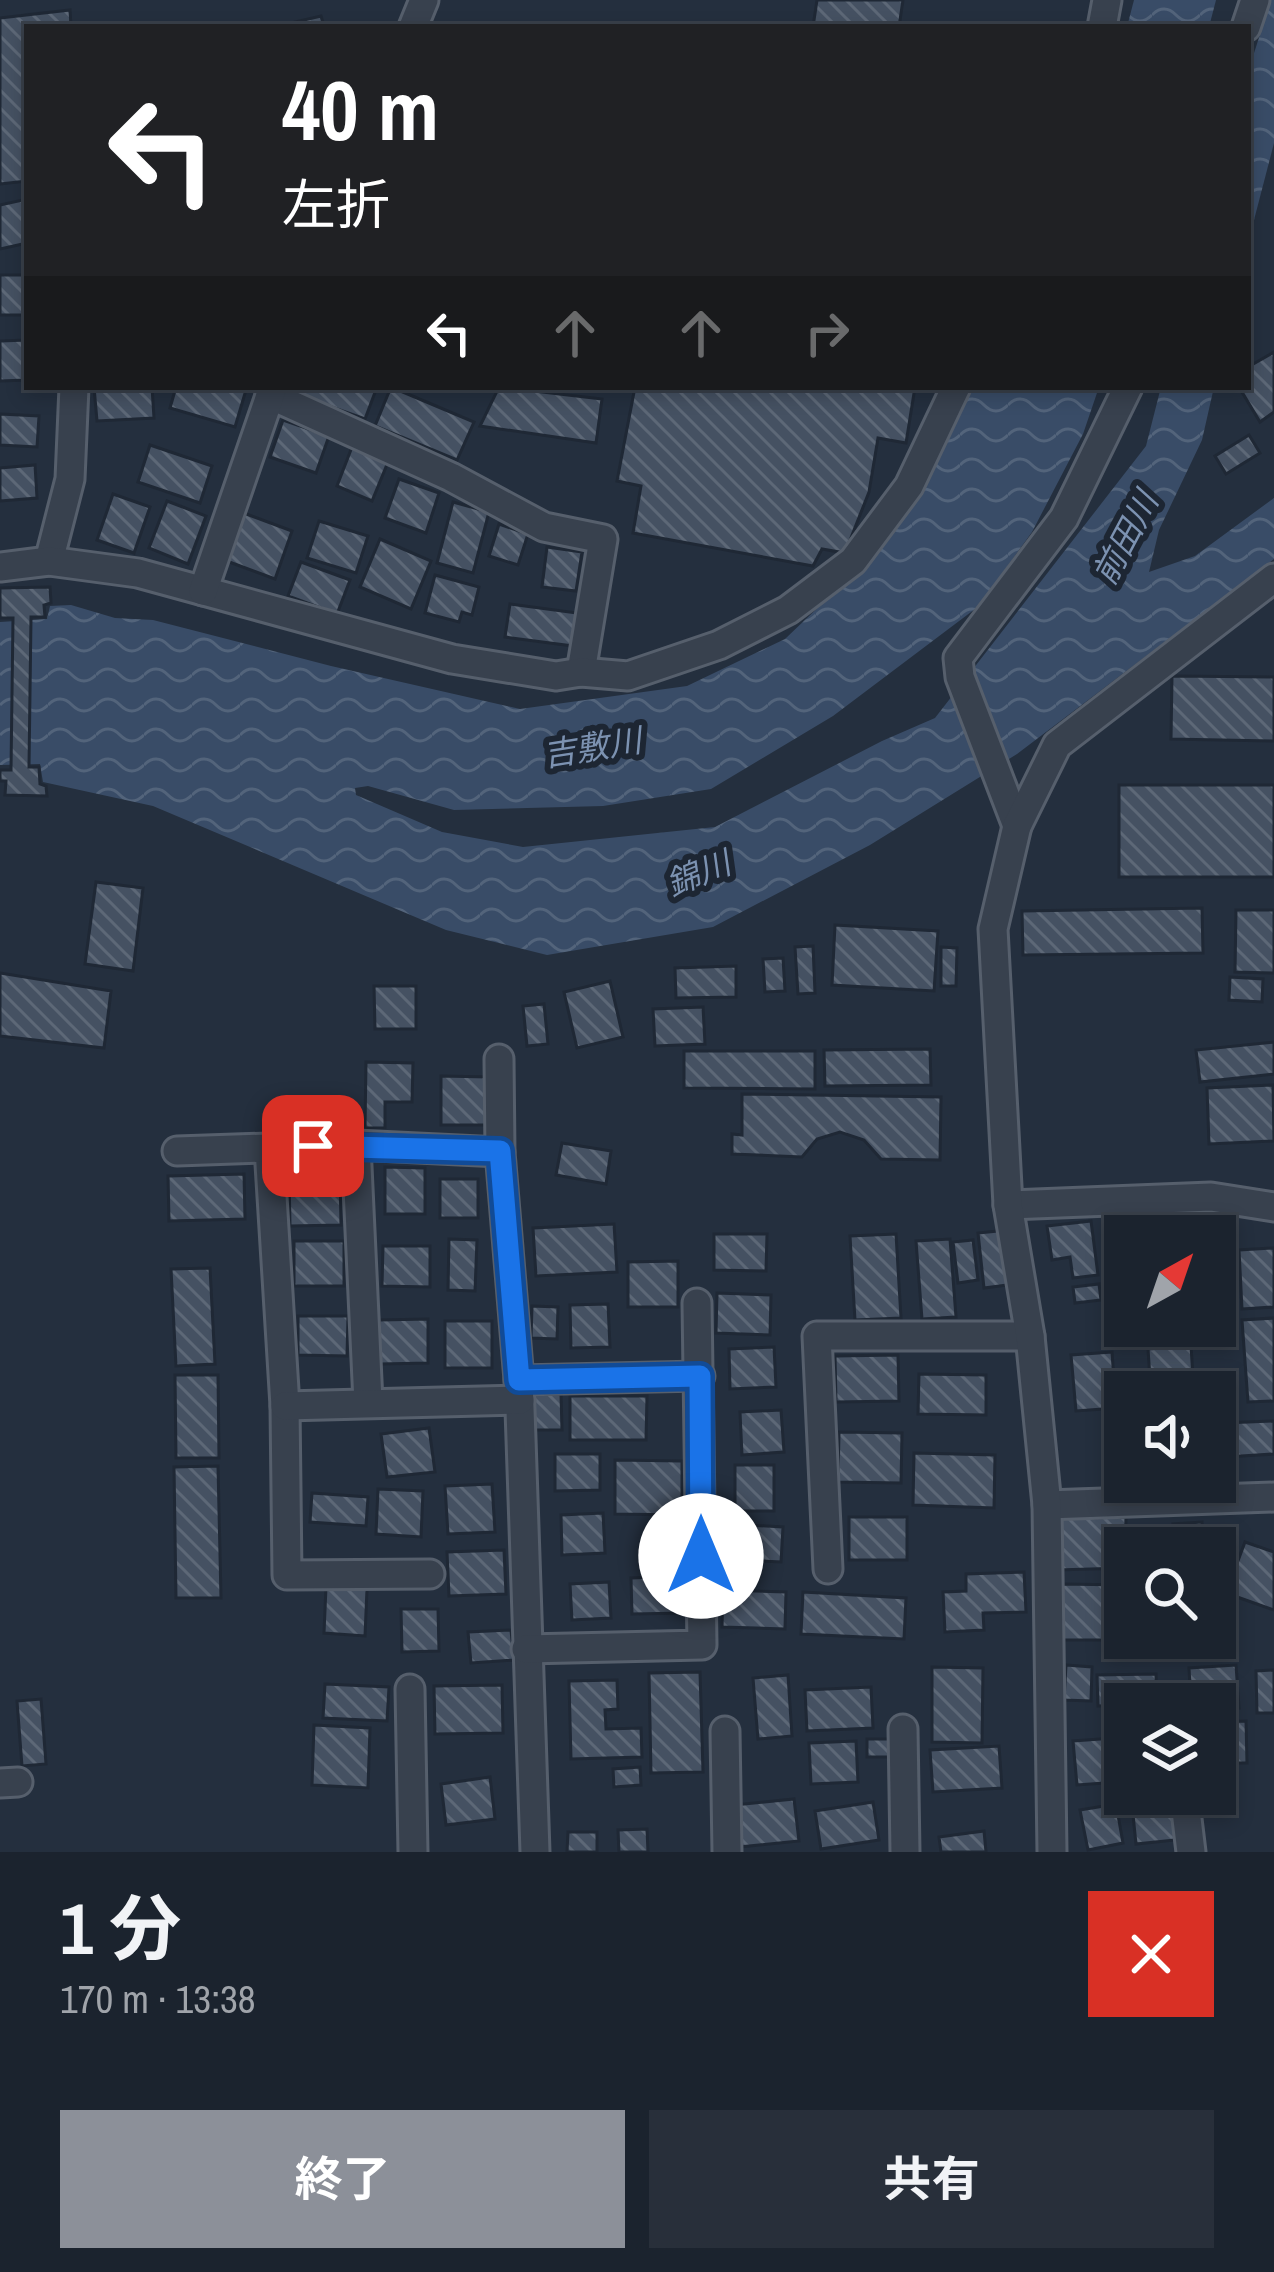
<!DOCTYPE html>
<html lang="ja">
<meta charset="utf-8">
<style>
:root{--surface:#1b232e;--page:#282f3a;--text:#f1f3f6;--muted:#a0a4aa;--line:#39404a;--accent:#8c9099}
body{margin:0;font-family:"Archivo Narrow","Noto Sans JP",sans-serif;background:var(--page);color:var(--text);height:100vh;display:flex;flex-direction:column;font-size:45px;white-space:nowrap}
*{box-sizing:border-box;margin:0}
p{font-size:39px;color:var(--muted)}
.icon{flex:none;width:66px;height:66px;fill:none;stroke:currentColor;stroke-width:2;stroke-linecap:round;stroke-linejoin:round}
.map{position:relative;height:1852px;overflow:hidden}
.details{display:flex;flex-direction:column;background:var(--surface);flex:1}
.details>*{flex:none}
.top-card{position:absolute;left:24px;top:24px;width:1227px;height:366px;border-radius:0px;box-shadow:0 6px 18px #0003,0 0 0 3px var(--line);background:#202124;color:#fff;overflow:hidden}
.needle{width:78px;rotate:40deg}
.controls{position:absolute;left:1104px;top:1215px;display:grid;gap:24px}
.controls a{display:grid;place-items:center;width:132px;height:132px;border-radius:0px;background:var(--surface);box-shadow:0 6px 18px #0003,0 0 0 3px var(--line);font-size:60px}
.pin{position:absolute;display:grid;place-items:center;width:102px;height:102px;color:#fff;margin:-51px;border-radius:24px;box-shadow:0 6px 18px #0006}
.me{position:absolute;width:132px;margin:-66px;rotate:0deg;stroke-linejoin:round;filter:drop-shadow(0 0 9px #0008)}
.turn{display:flex;align-items:center;gap:42px;height:252px;padding:0 60px;font-size:54px}
.turn .icon{width:156px;height:156px;stroke-width:2.5}
.turn b{display:block;font-size:84px;line-height:102px}
.lanes{display:flex;align-items:center;height:114px;padding:0 60px;background:#0003;justify-content:center;gap:60px;direction:ltr}
.lanes .off{opacity:.35}
.round{display:grid;place-items:center;flex:none;width:126px;height:126px;border-radius:0px;background:var(--page)}
.head{display:flex;align-items:center;justify-content:space-between;height:204px;padding:0 60px}
h1{font-size:72px;font-weight:700;line-height:90px}
.primary-button{display:flex;gap:24px;margin-top:auto;padding:24px 60px}
.primary-button a{flex:1;height:138px;border-radius:0px;background:var(--accent);color:#fff;font-size:48px;font-weight:700;line-height:138px;text-align:center}
.primary-button a+a{background:var(--page);color:var(--text)}
.map>svg:first-child{display:block}
</style>
<div class="map">
<svg width="1274" height="1852" viewBox="0 0 1274 1852">
<defs>
<pattern id="water-waves" width="16" height="10" patternUnits="userSpaceOnUse" patternTransform="scale(3)"><rect width="16" height="10" fill="#394c67"/><path d="M0 5q4-4 8 0t8 0" fill="none" stroke="#53647b"/></pattern>
<pattern id="building-back-hatch" width="6" height="6" patternUnits="userSpaceOnUse" patternTransform="scale(3)"><rect width="6" height="6" fill="#455162"/><path d="M-1 5l2 2M0 0l6 6M5-1l2 2" fill="none" stroke="#5d6877"/></pattern>
</defs>
<rect width="100%" height="100%" fill="#242f3e"/>
<g fill="url(#water-waves)">
<polygon points="1134,0 1216,0 1209,27 1127,27"/>
<polygon points="1271,0 1274,0 1274,143 1248,243 1248,72"/>
<polygon points="974,387 1099,387 1083,434 1032,532 979,606 833,716 711,789 603,806 454,810 368,786 355,788 356,795 442,832 523,847 715,827 882,741 935,718 1146,446 1161,387 1214,387 1202,440 1159,530 1149,572 1195,556 1274,498 1274,559 1017,754 870,845 713,927 547,955 446,930 153,806 43,782 40,764 0,765 0,622 47,619 50,606 71,605 115,618 153,620 331,666 520,709 687,686 785,639 850,577 935,462"/>
</g>
<g fill="url(#building-back-hatch)" stroke="#1f2835" stroke-width="3">
<polygon points="817,0 903,0 899,27 813,27"/>
<polygon points="70,10 71,27 27,27 27,181 0,184 0,18"/>
<polygon points="321,16 324,26 354,23 355,27 274,27"/>
<polygon points="27,199 27,243 0,249 0,205"/>
<rect x="0" y="275" width="27" height="40"/>
<polygon points="27,340 27,380 0,381 0,341"/>
<polygon points="1274,352 1274,412 1260,422 1239,387 1248,387 1248,367"/>
<polygon points="94,387 152,387 154,418 97,421"/>
<polygon points="176,387 246,390 235,427 170,408"/>
<polygon points="297,387 377,387 365,419 295,394"/>
<polygon points="391,387 474,422 457,460 375,426"/>
<polygon points="499,387 602,399 596,443 480,426"/>
<polygon points="635,387 915,387 906,443 878,438 869,492 845,553 822,549 813,566 633,533 641,486 617,481"/>
<polygon points="0,414 39,416 37,447 0,445"/>
<polygon points="283,420 329,436 316,473 270,457"/>
<polygon points="1249,435 1260,453 1226,474 1215,456"/>
<polygon points="150,445 212,466 200,503 138,482"/>
<polygon points="352,447 388,462 372,501 337,486"/>
<polygon points="35,465 37,498 0,501 0,468"/>
<polygon points="399,479 439,493 426,533 385,518"/>
<polygon points="113,494 150,507 134,553 97,540"/>
<polygon points="167,501 206,516 188,564 149,548"/>
<polygon points="453,502 489,512 473,573 437,563"/>
<polygon points="241,512 292,531 275,579 224,560"/>
<polygon points="319,521 368,536 356,573 307,558"/>
<polygon points="499,524 528,534 518,565 489,556"/>
<polygon points="380,539 431,561 411,609 360,587"/>
<polygon points="547,547 582,552 576,591 542,587"/>
<polygon points="301,562 350,580 337,614 288,596"/>
<polygon points="435,575 479,587 472,615 462,612 459,622 425,613"/>
<polygon points="50,587 51,603 44,605 45,617 31,617 29,767 39,767 40,784 46,786 47,796 5,795 6,781 0,781 0,770 11,770 13,618 0,618 0,588"/>
<polygon points="510,604 577,613 573,646 505,637"/>
<polygon points="1172,676 1274,677 1274,741 1171,739"/>
<rect x="1119" y="785" width="155" height="92"/>
<polygon points="96,882 143,888 133,971 85,964"/>
<polygon points="1202,908 1203,953 1023,955 1022,911"/>
<polygon points="1236,910 1274,910 1274,973 1235,972"/>
<polygon points="835,925 938,931 934,991 832,985"/>
<polygon points="813,946 815,993 798,994 795,947"/>
<polygon points="941,947 957,948 956,986 941,986"/>
<polygon points="783,958 785,991 765,992 763,959"/>
<polygon points="736,966 736,997 676,998 675,968"/>
<polygon points="0,973 111,991 104,1048 0,1036"/>
<polygon points="1230,977 1263,979 1262,1002 1229,1000"/>
<polygon points="610,981 623,1037 577,1048 564,992"/>
<polygon points="374,986 416,986 416,1029 375,1029"/>
<polygon points="544,1004 548,1044 527,1046 523,1006"/>
<polygon points="703,1007 705,1044 655,1046 653,1009"/>
<polygon points="1274,1042 1274,1074 1200,1082 1196,1050"/>
<polygon points="930,1049 931,1085 825,1086 824,1050"/>
<polygon points="684,1051 815,1051 815,1089 684,1088"/>
<polygon points="366,1062 413,1063 412,1102 385,1102 385,1128 365,1128"/>
<polygon points="441,1076 489,1077 488,1125 441,1125"/>
<polygon points="1273,1085 1274,1141 1209,1144 1207,1088"/>
<polygon points="742,1094 941,1097 940,1160 881,1159 864,1140 840,1132 817,1139 802,1157 732,1154 732,1134 742,1135"/>
<polygon points="562,1143 611,1151 606,1184 556,1175"/>
<polygon points="385,1167 425,1168 425,1214 385,1214"/>
<polygon points="244,1174 245,1219 169,1221 168,1176"/>
<polygon points="340,1175 341,1225 290,1226 289,1176"/>
<rect x="440" y="1179" width="38" height="39"/>
<polygon points="1091,1221 1098,1275 1073,1278 1070,1257 1052,1260 1047,1226"/>
<polygon points="614,1224 617,1272 536,1276 533,1228"/>
<polygon points="1008,1230 1015,1284 984,1288 978,1233"/>
<polygon points="714,1234 767,1234 766,1271 714,1270"/>
<polygon points="896,1234 901,1318 855,1320 850,1236"/>
<polygon points="1125,1238 1125,1273 1111,1274 1109,1239"/>
<polygon points="449,1239 477,1240 475,1291 448,1290"/>
<polygon points="950,1239 956,1317 922,1319 916,1241"/>
<polygon points="973,1240 978,1280 958,1283 953,1242"/>
<rect x="294" y="1241" width="50" height="45"/>
<polygon points="383,1246 430,1246 430,1287 382,1286"/>
<polygon points="1274,1248 1274,1307 1242,1309 1239,1250"/>
<polygon points="678,1261 678,1307 628,1307 628,1262"/>
<polygon points="210,1268 215,1364 176,1366 171,1269"/>
<polygon points="1099,1284 1101,1300 1075,1303 1073,1287"/>
<polygon points="717,1293 771,1295 770,1335 716,1333"/>
<polygon points="608,1304 610,1347 571,1348 570,1305"/>
<polygon points="532,1306 558,1307 557,1339 531,1338"/>
<polygon points="298,1316 348,1316 347,1356 298,1355"/>
<polygon points="1274,1318 1274,1401 1248,1402 1242,1320"/>
<polygon points="428,1319 428,1363 380,1364 379,1320"/>
<rect x="445" y="1321" width="47" height="47"/>
<polygon points="1191,1346 1194,1392 1151,1392 1148,1349"/>
<polygon points="774,1347 776,1387 730,1389 729,1349"/>
<polygon points="1112,1352 1116,1408 1076,1411 1071,1355"/>
<polygon points="898,1355 899,1401 836,1402 835,1356"/>
<polygon points="919,1374 986,1375 986,1415 918,1414"/>
<polygon points="175,1375 218,1375 219,1458 176,1458"/>
<polygon points="533,1394 561,1394 562,1430 533,1430"/>
<polygon points="570,1396 647,1396 646,1440 570,1440"/>
<polygon points="781,1410 784,1452 742,1455 740,1412"/>
<polygon points="1274,1421 1274,1454 1226,1457 1224,1423"/>
<polygon points="429,1428 435,1472 387,1477 381,1434"/>
<polygon points="839,1432 902,1433 901,1483 838,1482"/>
<polygon points="914,1453 995,1455 994,1508 913,1505"/>
<polygon points="555,1454 600,1454 600,1490 555,1491"/>
<polygon points="615,1460 682,1461 682,1515 615,1514"/>
<rect x="735" y="1465" width="39" height="46"/>
<polygon points="218,1466 221,1598 176,1598 174,1467"/>
<polygon points="492,1484 495,1532 448,1534 445,1486"/>
<polygon points="378,1489 423,1491 421,1537 376,1534"/>
<polygon points="312,1493 368,1497 366,1526 310,1522"/>
<polygon points="603,1513 605,1553 562,1555 561,1515"/>
<rect x="849" y="1517" width="58" height="43"/>
<polygon points="1126,1517 1125,1568 1056,1570 1054,1519"/>
<polygon points="1202,1522 1204,1548 1174,1548 1173,1524"/>
<polygon points="728,1524 783,1527 781,1562 726,1559"/>
<polygon points="1245,1542 1274,1552 1274,1610 1226,1593"/>
<polygon points="504,1550 506,1594 449,1596 447,1552"/>
<polygon points="1024,1572 1026,1612 983,1613 984,1630 945,1632 943,1592 966,1591 966,1574"/>
<polygon points="684,1576 685,1613 632,1614 631,1578"/>
<polygon points="609,1582 611,1618 572,1620 570,1584"/>
<polygon points="1061,1584 1125,1585 1127,1640 1061,1640"/>
<polygon points="326,1587 367,1589 365,1636 324,1633"/>
<polygon points="723,1590 786,1592 785,1629 722,1627"/>
<polygon points="803,1592 906,1598 904,1639 801,1634"/>
<polygon points="401,1609 438,1609 439,1651 402,1652"/>
<polygon points="511,1630 514,1660 471,1663 468,1632"/>
<polygon points="1066,1665 1092,1667 1091,1701 1064,1700"/>
<polygon points="1236,1665 1239,1708 1215,1709 1215,1704 1191,1704 1189,1668"/>
<polygon points="932,1667 983,1668 982,1743 932,1742"/>
<polygon points="1274,1670 1274,1713 1257,1713 1256,1671"/>
<polygon points="700,1672 703,1772 651,1773 649,1673"/>
<polygon points="1156,1674 1157,1704 1098,1706 1097,1675"/>
<polygon points="788,1675 792,1736 758,1739 753,1678"/>
<polygon points="617,1680 618,1709 605,1710 606,1729 641,1728 642,1757 571,1759 569,1681"/>
<polygon points="325,1684 389,1687 387,1721 323,1718"/>
<polygon points="502,1685 503,1733 435,1734 434,1686"/>
<polygon points="871,1687 873,1728 807,1731 805,1690"/>
<polygon points="41,1699 46,1764 22,1766 17,1701"/>
<polygon points="1246,1721 1247,1763 1215,1763 1215,1722"/>
<polygon points="314,1725 370,1728 368,1788 312,1785"/>
<polygon points="1114,1738 1118,1782 1077,1785 1073,1741"/>
<polygon points="867,1739 891,1739 892,1757 867,1757"/>
<polygon points="856,1741 858,1782 811,1784 809,1743"/>
<polygon points="999,1746 1002,1788 933,1792 930,1750"/>
<polygon points="640,1767 641,1785 614,1787 613,1769"/>
<polygon points="490,1777 495,1819 446,1825 441,1784"/>
<polygon points="794,1799 799,1841 739,1847 734,1805"/>
<polygon points="873,1802 879,1840 821,1849 815,1811"/>
<polygon points="1172,1802 1175,1840 1136,1844 1132,1805"/>
<polygon points="1116,1804 1123,1843 1088,1850 1080,1810"/>
<polygon points="647,1829 648,1852 619,1852 618,1830"/>
<polygon points="984,1831 986,1852 941,1852 939,1837"/>
<polygon points="568,1832 597,1832 597,1852 567,1852"/>
</g>
<g fill="none" stroke-linecap="round" stroke-linejoin="round">
<g stroke="#565f6c" stroke-width="33">
<g id="minor">
<polyline points="413,27 424,0"/>
<polyline points="1102,27 1107,0"/>
<polyline points="1246,27 1255,0"/>
<polyline points="270,395 451,477 544,527 603,539 581,672"/>
<polyline points="49,561 70,479 74,387"/>
<polyline points="0,567 49,561 138,573 452,659 556,676 581,672 628,676 719,645 788,610 853,561 909,486 956,387"/>
<polyline points="203,591 273,387"/>
<polyline points="1017,826 960,677 958,658 1064,518 1128,387"/>
<polyline points="499,1059 500,1152 519,1380 535,1852"/>
<polyline points="356,1145 368,1402"/>
<polyline points="269,1148 285,1406 287,1575 430,1574"/>
<polyline points="177,1151 356,1145 500,1152"/>
<polyline points="1008,1205 1211,1197 1274,1207"/>
<polyline points="519,1380 700,1376"/>
<polyline points="285,1406 520,1400"/>
<polyline points="1047,1505 1274,1497"/>
<polyline points="828,1569 817,1336 1030,1336"/>
<polyline points="526,1649 702,1645 697,1303"/>
<polyline points="410,1689 413,1852"/>
<polyline points="903,1729 905,1852"/>
<polyline points="725,1731 727,1852"/>
<polyline points="0,1783 18,1782"/>
<polyline points="1184,1794 1191,1852"/>
<polyline points="1052,1852 1047,1505 1030,1336 1008,1205 993,929 1017,826 1057,745 1274,578"/>
</g>
</g>
<use href="#minor" stroke="#38414e" stroke-width="27"/>
</g>
<g fill="none" stroke-linecap="round" stroke-linejoin="round">
<g stroke="#114b97" stroke-width="30">
<polyline id="route" points="313,1146 500,1151 519,1380 700,1376 701,1556"/>
</g>
<use href="#route" stroke="#1a73e8" stroke-width="21"/>
</g>
<g text-anchor="middle" dominant-baseline="central" stroke-width="12" stroke-linejoin="round" paint-order="stroke">
<g font-size="33" font-style="italic" fill="#7c92b1" stroke="#1d2633">
<text transform="translate(1125 538) rotate(-62)">前田川</text>
<text transform="translate(592 747) rotate(-9)">吉敷川</text>
<text transform="translate(698 873) rotate(-22)">錦川</text>
</g>
</g>
</svg>
<div class="controls">
<a><svg class="needle" viewBox="-14 -14 28 28"><path d="M0-13l5 13h-10z" fill="#e53935"/><path d="M0 13l5-13h-10z" fill="#a0a4aa"/></svg></a>
<a><svg class="icon" aria-label="sound" viewBox="0 0 24 24"><path d="M4 9h4l5-4v14l-5-4H4zM17 9q2 3 0 6"/></svg></a>
<a><svg class="icon" aria-label="search" viewBox="0 0 24 24"><circle cx="10" cy="10" r="6"/><path d="M15 15l6 6"/></svg></a>
<a><svg class="icon" aria-label="layers" viewBox="0 0 24 24"><path d="M12 4l9 5-9 5-9-5zM3 14l9 5 9-5"/></svg></a>
</div>
<div class="pin" style="left:313px;top:1146px;background:#d93025"><svg class="icon" aria-label="arrive" viewBox="0 0 24 24"><path d="M6 21V4h12l-3 4 3 4H6"/></svg></div>
<svg class="me" style="left:701px;top:1556px" viewBox="-20 -20 40 40"><circle r="19" fill="#fff"/><path d="M0-13L10 11 0 6-10 11z" fill="#1a73e8"/></svg>
<div class="top-card">
<div class="turn"><svg class="icon" aria-label="left" viewBox="0 0 24 24"><path d="M17 20v-9H6M10 6l-5 5 5 5"/></svg><div><b>40 m</b>左折</div></div>
<div class="lanes"><svg class="icon" aria-label="left" viewBox="0 0 24 24"><path d="M17 20v-9H6M10 6l-5 5 5 5"/></svg><svg class="icon off" aria-label="ahead" viewBox="0 0 24 24"><path d="M12 20V5M6 11l6-6 6 6"/></svg><svg class="icon off" aria-label="ahead" viewBox="0 0 24 24"><path d="M12 20V5M6 11l6-6 6 6"/></svg><svg class="icon off" aria-label="right" viewBox="0 0 24 24"><path d="M7 20v-9h11M14 6l5 5-5 5"/></svg></div>
</div>
</div>
<section class="details">
<div class="head"><div><h1>1 分</h1><p>170 m · 13:38</p></div><a class="round" style="background:#d93025;color:#fff"><svg class="icon" aria-label="close" viewBox="0 0 24 24"><path d="M6 6l12 12M18 6L6 18"/></svg></a></div>
<div class="primary-button"><a>終了</a><a>共有</a></div>
</section>
